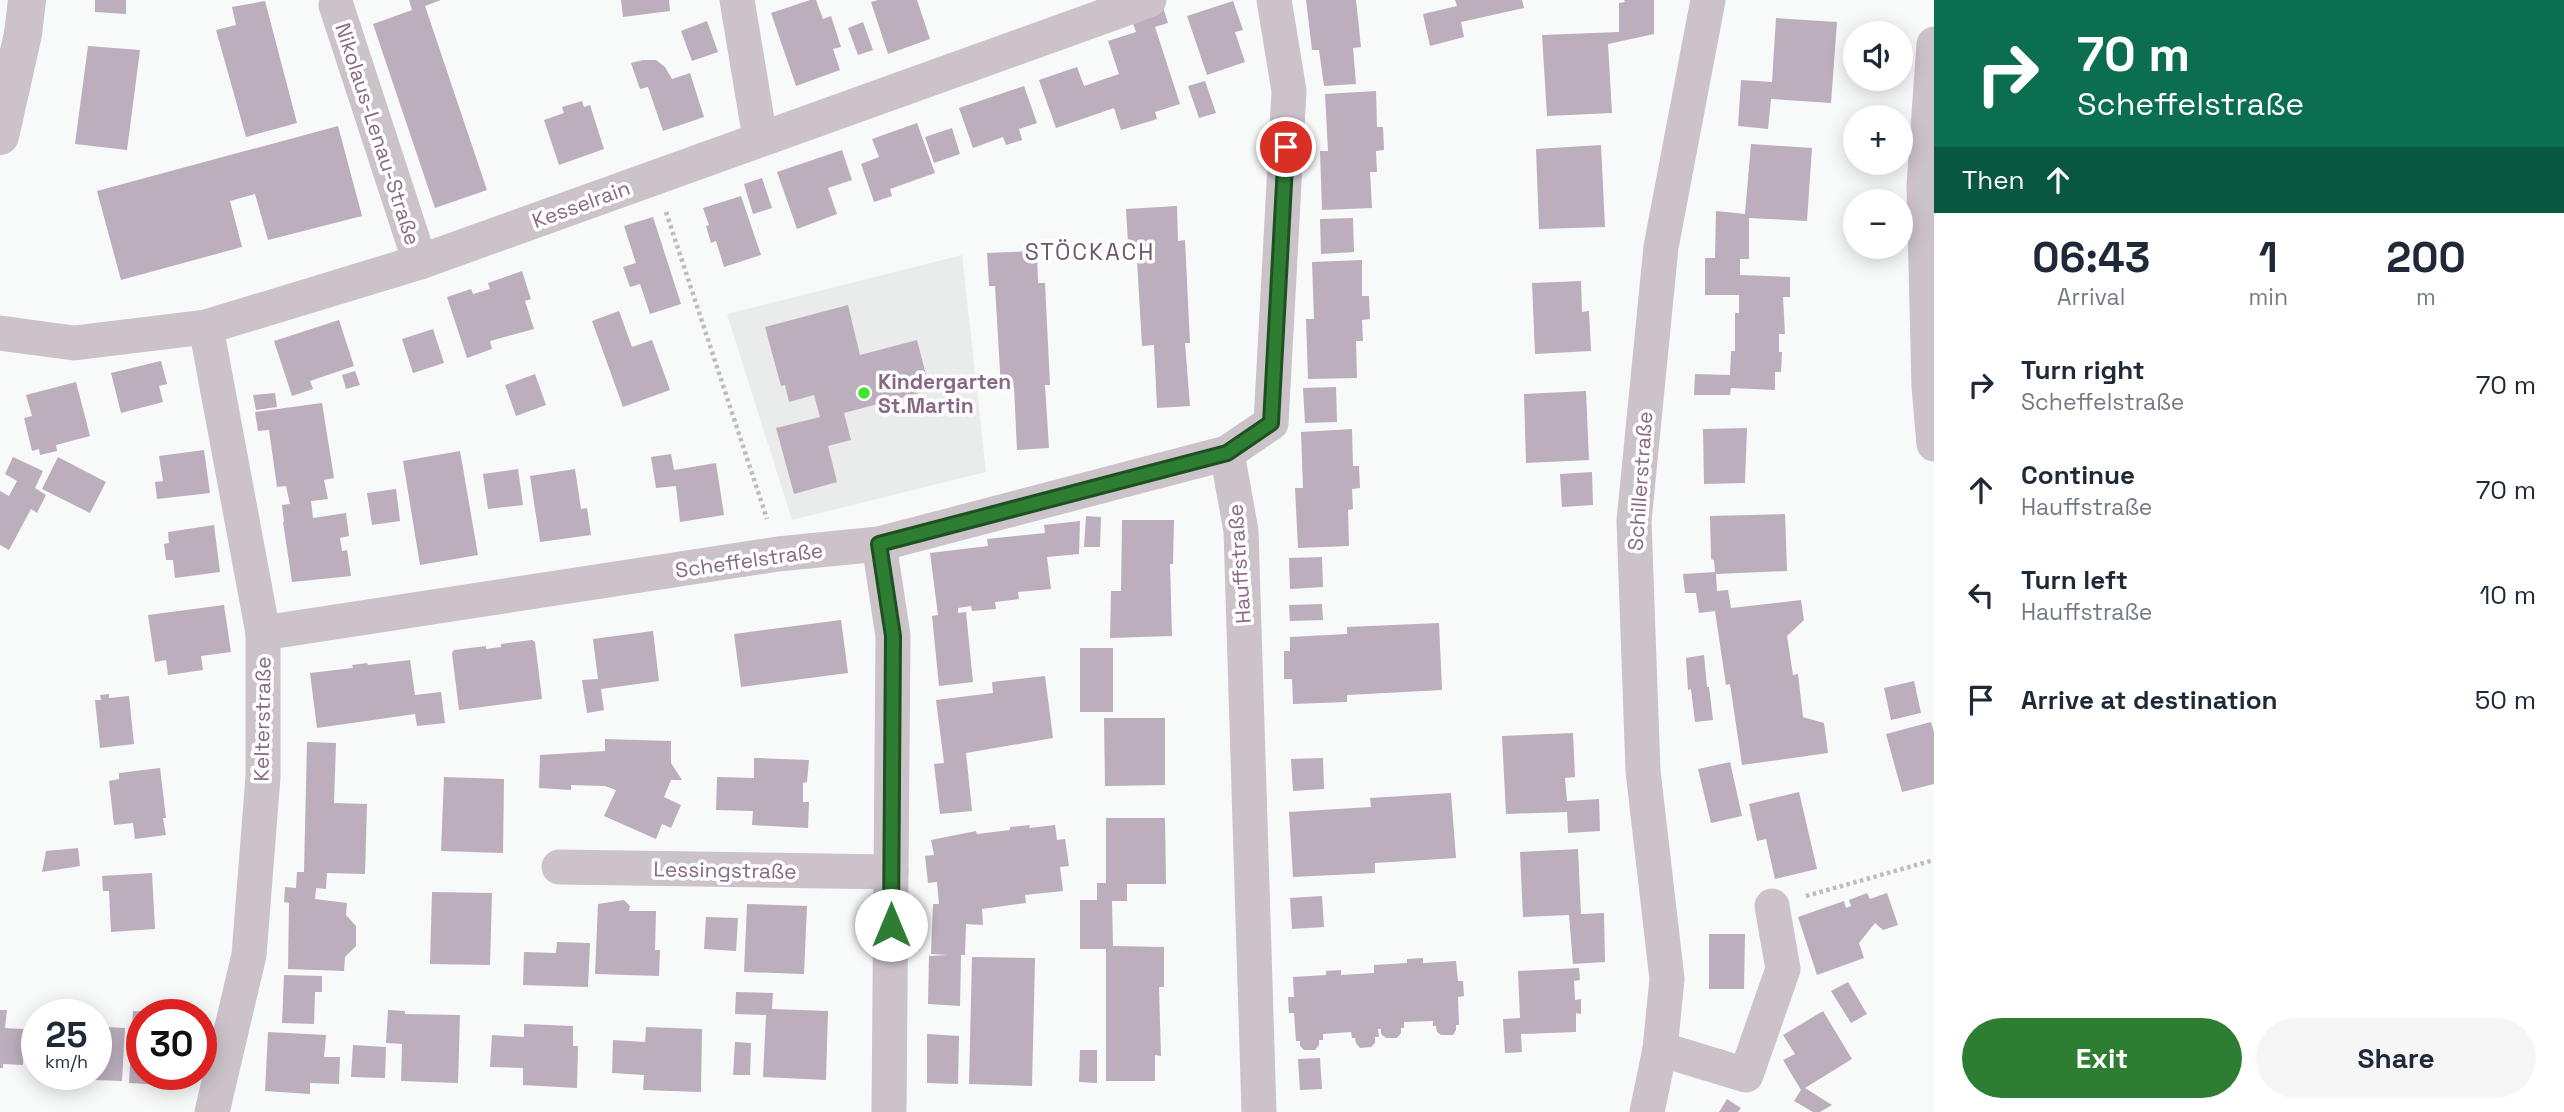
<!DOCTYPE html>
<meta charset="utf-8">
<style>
:root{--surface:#fff;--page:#f6f6f7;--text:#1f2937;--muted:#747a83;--accent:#2d7d32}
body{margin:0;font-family:"Space Grotesk",sans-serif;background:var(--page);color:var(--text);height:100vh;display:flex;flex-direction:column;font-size:26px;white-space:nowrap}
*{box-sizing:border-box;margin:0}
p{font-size:23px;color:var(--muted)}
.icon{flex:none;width:38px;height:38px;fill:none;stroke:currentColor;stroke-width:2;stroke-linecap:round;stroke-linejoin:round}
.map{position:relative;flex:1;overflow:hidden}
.details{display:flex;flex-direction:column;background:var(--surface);width:630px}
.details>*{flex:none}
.banner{background:#0b6e4f;color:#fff;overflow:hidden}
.controls{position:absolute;left:1843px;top:21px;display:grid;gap:14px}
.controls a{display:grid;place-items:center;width:70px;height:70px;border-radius:50%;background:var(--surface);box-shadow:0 4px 18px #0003;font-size:35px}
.speed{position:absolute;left:21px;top:999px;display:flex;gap:14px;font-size:35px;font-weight:700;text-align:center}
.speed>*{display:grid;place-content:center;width:91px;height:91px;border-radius:50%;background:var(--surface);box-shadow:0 4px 18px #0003;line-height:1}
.speed small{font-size:18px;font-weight:400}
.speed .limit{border:10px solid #d22;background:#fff;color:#111}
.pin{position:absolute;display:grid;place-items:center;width:60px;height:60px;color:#fff;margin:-30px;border:4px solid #fff;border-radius:50%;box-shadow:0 2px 7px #0007}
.me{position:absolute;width:77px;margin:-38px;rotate:0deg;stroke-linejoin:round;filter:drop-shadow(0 0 5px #0008)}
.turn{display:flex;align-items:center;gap:24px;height:147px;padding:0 28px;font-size:32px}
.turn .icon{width:91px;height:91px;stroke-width:2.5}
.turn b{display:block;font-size:49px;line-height:60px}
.then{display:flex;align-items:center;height:66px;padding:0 28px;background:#0003;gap:14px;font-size:26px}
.eta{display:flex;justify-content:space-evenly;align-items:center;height:119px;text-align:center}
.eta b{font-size:42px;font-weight:600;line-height:49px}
.primary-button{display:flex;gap:14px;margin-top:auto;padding:14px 28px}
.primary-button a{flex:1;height:80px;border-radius:42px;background:var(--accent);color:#fff;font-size:28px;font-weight:600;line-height:80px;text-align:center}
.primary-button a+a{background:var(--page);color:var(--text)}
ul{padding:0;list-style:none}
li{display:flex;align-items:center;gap:21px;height:105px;padding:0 28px}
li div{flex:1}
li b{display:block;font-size:26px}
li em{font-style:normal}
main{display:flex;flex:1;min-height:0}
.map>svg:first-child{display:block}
</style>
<main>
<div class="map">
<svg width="1934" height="1112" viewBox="0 0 1934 1112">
<rect width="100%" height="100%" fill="#f7faf9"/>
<polygon fill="#eaebeb" points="962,255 986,472 792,520 727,314"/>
<g fill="#bcaebc">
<polygon points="95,0 126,0 126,14 95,12"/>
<polygon points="409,0 441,0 425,6 487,190 435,208 373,24 412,10"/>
<polygon points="621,0 669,0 670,11 623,17"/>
<polygon points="810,0 816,0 823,19 831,16 841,47 833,49 840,70 796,86 771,13"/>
<polygon points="878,0 917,0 930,39 888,54 871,2"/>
<polygon points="1306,0 1356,0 1361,47 1353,48 1356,84 1324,86 1319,50 1312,50"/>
<polygon points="1455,0 1522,0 1524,8 1461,22 1464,37 1430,46 1423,14 1457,6"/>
<polygon points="1624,0 1654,0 1654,34 1608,44 1612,113 1547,116 1542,35 1619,32 1619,3 1625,2"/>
<polygon points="265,1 297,123 246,137 216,30 236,25 232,7"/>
<polygon points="1161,1 1168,23 1155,27 1180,104 1155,112 1157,119 1121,130 1114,108 1056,128 1039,80 1077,67 1084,86 1119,74 1108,41 1136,32 1129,12"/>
<polygon points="1233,1 1243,30 1235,32 1245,62 1207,75 1187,16"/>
<polygon points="1776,18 1837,22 1831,103 1771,99 1768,129 1738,126 1741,80 1772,82"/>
<polygon points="707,21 718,52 692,61 681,31"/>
<polygon points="863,22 873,50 858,55 848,28"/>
<polygon points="88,46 140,50 127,150 75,144"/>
<polygon points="643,60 656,60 665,67 672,79 690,73 704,117 663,131 648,87 640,89 631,63"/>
<polygon points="1205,81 1216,113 1199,118 1188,86"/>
<polygon points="1024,86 1037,123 1019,129 1022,140 1006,145 1003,137 973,148 959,108"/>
<polygon points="1376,91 1377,127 1383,127 1384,150 1376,151 1377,172 1370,172 1372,208 1322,210 1320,151 1328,151 1325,94"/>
<polygon points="582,101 584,107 590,105 604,149 559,165 544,120 564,113 562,107"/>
<polygon points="917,123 935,173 890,189 892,196 874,202 861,164 879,157 872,139"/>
<polygon points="338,126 362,216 268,240 255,194 230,201 242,247 121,280 97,191"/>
<polygon points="952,128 960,154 934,163 925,137"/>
<polygon points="1751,144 1812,148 1807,221 1749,218 1749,259 1740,259 1740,275 1790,277 1790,297 1783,297 1785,334 1779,334 1779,352 1782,352 1781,372 1775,372 1775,390 1731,388 1730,395 1694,395 1695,374 1730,375 1731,351 1735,351 1735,313 1739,313 1739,295 1705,295 1705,258 1715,258 1716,211 1745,214"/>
<polygon points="1601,145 1605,227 1539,229 1536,149"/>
<polygon points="842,150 852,180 828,188 837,214 797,229 777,172"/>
<polygon points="762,178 772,208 753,214 744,184"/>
<polygon points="741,196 761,255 724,267 716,241 711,243 706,226 709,225 703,208"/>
<polygon points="1177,206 1178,241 1185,240 1190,343 1185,343 1190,406 1157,408 1154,345 1142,346 1136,243 1128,243 1126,209"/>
<polygon points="653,217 681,304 650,314 640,284 630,287 623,267 636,263 624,226"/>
<polygon points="1353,218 1354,252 1321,254 1320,219"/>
<polygon points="1037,251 1038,283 1045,283 1050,385 1045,385 1049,448 1017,450 1014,387 1001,388 995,286 989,286 987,253"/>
<polygon points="1362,260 1362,296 1369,296 1370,319 1362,320 1363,341 1356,341 1357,378 1308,379 1306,319 1314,319 1312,262"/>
<polygon points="522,271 531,299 525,301 534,329 490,341 492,349 467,358 447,297 471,289 473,294 490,289 488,283"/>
<polygon points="1581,281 1582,312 1589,311 1591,351 1535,354 1532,283"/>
<polygon points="848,305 860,355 917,340 930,390 844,413 851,440 828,446 837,482 794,494 776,428 820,417 814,395 789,402 785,385 781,386 765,327"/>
<polygon points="619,311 632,347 652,340 670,390 623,407 592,321"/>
<polygon points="339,320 354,366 310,381 313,389 292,396 274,341"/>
<polygon points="433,329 444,363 413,373 402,339"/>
<polygon points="161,361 167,384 159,386 163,402 121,413 111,373"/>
<polygon points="355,371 360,385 346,389 342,375"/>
<polygon points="535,374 546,405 516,416 505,385"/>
<polygon points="76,382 90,436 56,445 57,451 40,455 39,449 32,451 24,418 32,416 26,395"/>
<polygon points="1336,387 1337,422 1305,423 1303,388"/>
<polygon points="1586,391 1589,460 1526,463 1524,394"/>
<polygon points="275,393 277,407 256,410 253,395"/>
<polygon points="322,403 334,478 324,480 328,499 311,501 313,518 346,513 349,536 340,538 342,551 347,550 351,576 292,582 283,522 284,522 282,505 290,504 286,486 277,487 269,430 258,431 255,412"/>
<polygon points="1747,428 1745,483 1704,484 1703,429"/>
<polygon points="1352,429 1353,466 1359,466 1360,488 1352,489 1353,509 1348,510 1349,546 1298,548 1295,488 1303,488 1301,432"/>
<polygon points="204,450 210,493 157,499 155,482 163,481 159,456"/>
<polygon points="460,451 478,555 420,565 403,461"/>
<polygon points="671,454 674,470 716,463 724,515 680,522 676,486 656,488 651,457"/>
<polygon points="13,457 43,471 35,488 46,495 37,513 31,509 9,550 0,545 0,491 9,496 17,481 5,474"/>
<polygon points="58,457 106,482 90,513 42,489"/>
<polygon points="518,469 523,505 488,509 483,474"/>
<polygon points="575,469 581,509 587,508 591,535 540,542 530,476"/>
<polygon points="1592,472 1593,505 1562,507 1560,474"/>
<polygon points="396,489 400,521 372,525 367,493"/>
<polygon points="1785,514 1787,571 1716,574 1717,591 1728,590 1731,608 1801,600 1804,620 1787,636 1793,675 1798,674 1803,717 1824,723 1828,753 1742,765 1730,684 1726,685 1715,611 1699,613 1696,593 1685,593 1683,574 1715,572 1714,560 1711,559 1710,516"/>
<polygon points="1086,516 1101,517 1100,547 1084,547"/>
<polygon points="1122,520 1174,520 1173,564 1170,564 1172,636 1110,638 1111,591 1121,591"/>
<polygon points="1080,521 1079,554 1047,557 1051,589 1018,592 1019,599 995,602 996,609 972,611 971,606 958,608 958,613 966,612 973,682 939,686 932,616 938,615 930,553 988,546 987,539 1045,533 1044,525"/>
<polygon points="214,525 220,572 175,578 173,560 166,560 164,544 169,543 168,532"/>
<polygon points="1322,557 1323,587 1290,589 1289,558"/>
<polygon points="1322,604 1323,620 1290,621 1289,605"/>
<polygon points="224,605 231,652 201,656 203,670 168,675 166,660 155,662 148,615"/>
<polygon points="841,620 848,673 741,687 734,634"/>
<polygon points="1439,623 1442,690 1347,695 1347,702 1293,704 1292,679 1284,679 1284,651 1290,651 1290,637 1347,634 1347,627"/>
<polygon points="653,631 659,681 601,689 604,710 587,713 582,680 598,679 593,639"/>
<polygon points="532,640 535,642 542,699 459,710 452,653 454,650 486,646 486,649 501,647 501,644"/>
<rect x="1080" y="648" width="33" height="64"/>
<polygon points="1704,655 1707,687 1709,687 1713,720 1695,722 1691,689 1688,690 1686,658"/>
<polygon points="410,660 415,695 441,692 445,723 417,726 415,714 317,728 310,673 353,668 352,665 367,663 368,665"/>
<polygon points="1045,676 1053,738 966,753 972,811 940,814 934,764 944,763 936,700 993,693 992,682"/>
<polygon points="1914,681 1921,713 1891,720 1884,688"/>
<polygon points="109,694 109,698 129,696 134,744 100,748 95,700 101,700 100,695"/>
<polygon points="1104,718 1165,718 1165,785 1105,786"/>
<polygon points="1931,722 1934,732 1934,784 1902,792 1886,734"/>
<polygon points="1573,733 1575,777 1565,778 1567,801 1599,799 1600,831 1568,833 1567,812 1506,814 1502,736"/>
<polygon points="605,739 671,741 671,763 682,780 671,780 664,797 681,805 671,828 662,824 656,839 604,816 616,790 605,786 571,785 571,790 539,788 540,755 605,751"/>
<polygon points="307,742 336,743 334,803 367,804 365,874 327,873 326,889 316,888 315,899 347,903 346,915 356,926 356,946 345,957 344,971 288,969 289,903 284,902 285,887 296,888 297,872 304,872"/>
<polygon points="754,758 809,760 807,782 803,783 803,802 809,802 808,828 752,825 753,811 716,810 717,777 754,778"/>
<polygon points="1323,758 1324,789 1293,791 1291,759"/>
<polygon points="1730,762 1742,816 1711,823 1698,769"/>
<polygon points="160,768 166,818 163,818 166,835 135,839 133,823 114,825 109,781 119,779 119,773"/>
<polygon points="444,777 504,779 503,853 441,851"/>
<polygon points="1799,792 1817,869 1775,879 1766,839 1757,841 1749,804"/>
<polygon points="1451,793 1456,858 1375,863 1375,873 1293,877 1289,812 1371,807 1370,798"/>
<polygon points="1106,818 1165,818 1166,884 1127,884 1127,901 1112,901 1113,946 1164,947 1164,987 1159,987 1161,1056 1155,1055 1155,1081 1106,1081 1106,949 1080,949 1080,900 1097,900 1097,883 1106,883"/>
<polygon points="1030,825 1029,828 1055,825 1057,840 1065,839 1069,866 1060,867 1063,891 1025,895 1026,903 982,909 983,925 966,924 965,955 961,955 960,1006 928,1004 929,956 948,955 931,954 933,904 939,904 937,882 928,883 925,856 934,855 931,840 976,831 977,834 1010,830 1010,827"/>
<polygon points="78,848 80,866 42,872 46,851"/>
<polygon points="1578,849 1581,914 1604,913 1605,962 1573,964 1569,915 1523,917 1520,852"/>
<polygon points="152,873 155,929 111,932 109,891 103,891 102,876"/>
<polygon points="432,892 492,893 490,965 430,964"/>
<polygon points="1867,893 1870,899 1887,893 1898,925 1883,930 1875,923 1859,943 1864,958 1817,975 1798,917 1844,901 1846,908 1851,906 1849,900"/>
<polygon points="1322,896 1324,927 1292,929 1290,898"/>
<polygon points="624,900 630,906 629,911 656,911 655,950 660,950 659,976 595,974 598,904"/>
<polygon points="747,904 807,906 804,974 744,972"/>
<polygon points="706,917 738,918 736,951 704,949"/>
<polygon points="1709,934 1745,934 1744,989 1709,989"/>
<polygon points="557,942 590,943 588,987 523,985 524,952 556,953"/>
<polygon points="972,957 1035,958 1032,1086 969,1084"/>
<polygon points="1423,958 1423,963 1456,961 1458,981 1463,981 1464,996 1458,997 1459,1025 1456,1025 1456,1030 1453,1035 1441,1035 1437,1032 1436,1026 1433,1026 1433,1021 1404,1022 1404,1028 1401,1028 1401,1033 1397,1038 1386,1038 1381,1034 1381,1029 1378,1029 1379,1037 1375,1037 1375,1043 1371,1047 1360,1048 1356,1043 1355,1038 1352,1038 1351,1032 1323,1034 1323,1040 1319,1040 1319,1045 1315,1050 1304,1050 1300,1046 1300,1041 1296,1041 1294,1013 1289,1013 1288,997 1294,997 1293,977 1326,975 1326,971 1341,970 1341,975 1374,973 1374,965 1407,963 1407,959"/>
<polygon points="1579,968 1580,980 1574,981 1575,1000 1581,999 1581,1014 1576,1013 1576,1032 1521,1034 1522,1052 1505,1053 1503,1019 1520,1018 1518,971"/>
<polygon points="284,975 322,976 322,992 315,992 314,1024 282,1023"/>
<polygon points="1848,982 1867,1014 1851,1023 1831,991"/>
<polygon points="736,992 773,993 772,1009 828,1011 826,1080 763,1077 766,1015 735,1014"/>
<polygon points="0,1010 7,1010 5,1028 24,1029 23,1065 3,1064 3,1068 0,1068"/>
<polygon points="388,1010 405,1011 405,1014 460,1015 458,1083 401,1081 402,1044 386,1043"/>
<polygon points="133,1011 178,1013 178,1015 142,1015 142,1074 179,1074 179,1086 129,1083"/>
<polygon points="1823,1011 1852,1059 1805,1088 1832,1105 1820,1112 1813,1112 1794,1101 1801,1090 1783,1060 1795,1054 1783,1035"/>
<polygon points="524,1024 573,1026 573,1046 578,1046 577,1088 523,1085 523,1068 490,1067 492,1035 524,1037"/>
<polygon points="106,1027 125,1028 122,1081 38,1078 38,1074 96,1074 96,1049 104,1049"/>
<polygon points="646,1027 702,1029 701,1092 643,1090 644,1075 612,1073 613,1040 645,1042"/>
<polygon points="268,1032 326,1035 324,1057 340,1057 339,1084 310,1083 310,1094 265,1091"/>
<polygon points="927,1034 959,1036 958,1084 927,1083"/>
<polygon points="735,1042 751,1043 750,1075 733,1075"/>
<polygon points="353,1045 386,1047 385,1078 351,1077"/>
<polygon points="1080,1050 1097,1050 1097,1083 1079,1082"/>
<polygon points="1320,1058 1322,1089 1300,1090 1298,1059"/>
<polygon points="1727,1099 1741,1108 1738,1112 1719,1112"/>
</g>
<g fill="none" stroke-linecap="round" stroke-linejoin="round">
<g stroke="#c1bac0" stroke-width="4.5" stroke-dasharray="3.5 3.5" stroke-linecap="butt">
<polyline points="666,212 767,519"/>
<polyline points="1806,896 1934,860"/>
</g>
<g stroke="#cbc2ca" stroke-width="35">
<polyline points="737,0 760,138"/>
<polyline points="336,5 420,262"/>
<polyline points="1934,44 1924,185 1929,387 1934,444"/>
<polyline points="206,327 263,633 263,777 249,955 212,1112"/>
<polyline points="0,333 74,343 206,327 420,262 1149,0"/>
<polyline points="879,544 893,636 889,1112"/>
<polyline points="263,633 778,554 879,544 1227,453"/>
<polyline points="559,867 891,872"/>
<polyline points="1660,1049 1746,1075 1783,969 1772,906"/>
<polyline points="1259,1112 1241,531 1227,453 1271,423 1289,91 1274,0"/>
<polyline points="1647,1112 1660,1049 1667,979 1643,771 1634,521 1661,247 1708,0"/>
</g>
<polyline stroke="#cbc2ca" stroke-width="38" points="0,136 23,34 27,0"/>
</g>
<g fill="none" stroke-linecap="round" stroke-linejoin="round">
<g stroke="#1d5120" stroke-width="18">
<polyline id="route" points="891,925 893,636 879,544 1227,453 1271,423 1286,147"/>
</g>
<use href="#route" stroke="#2d7d32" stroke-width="12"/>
</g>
<circle fill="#3ee42d" stroke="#fff" stroke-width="2.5" cx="864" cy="393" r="7"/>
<g text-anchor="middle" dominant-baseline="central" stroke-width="7" stroke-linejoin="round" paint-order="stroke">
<g font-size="21" fill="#886885" stroke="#fff">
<text transform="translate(378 134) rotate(72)">Nikolaus-Lenau-Straße</text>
<text transform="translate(581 204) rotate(-20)">Kesselrain</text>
<text transform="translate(1640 481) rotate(-86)">Schillerstraße</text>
<text transform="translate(749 560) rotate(-8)">Scheffelstraße</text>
<text transform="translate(1239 564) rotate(-94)">Hauffstraße</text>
<text transform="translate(262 719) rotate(-89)">Kelterstraße</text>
<text transform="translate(725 870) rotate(1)">Lessingstraße</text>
</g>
<g font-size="21" font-weight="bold" fill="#886885" stroke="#fff" text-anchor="start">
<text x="878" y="381">Kindergarten<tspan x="878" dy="24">St.Martin</tspan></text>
</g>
<g font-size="23" letter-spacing="2" fill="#6d566b" stroke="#fff">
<text x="1090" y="252">STÖCKACH</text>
</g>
</g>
</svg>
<div class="controls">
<a><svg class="icon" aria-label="sound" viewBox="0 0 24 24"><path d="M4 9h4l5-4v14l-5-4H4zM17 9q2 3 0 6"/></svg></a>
<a>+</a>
<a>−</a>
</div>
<div class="speed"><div>25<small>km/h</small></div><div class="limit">30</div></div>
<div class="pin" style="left:1286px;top:147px;background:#d93025"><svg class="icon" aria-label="arrive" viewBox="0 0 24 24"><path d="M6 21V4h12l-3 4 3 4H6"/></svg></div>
<svg class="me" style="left:891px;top:925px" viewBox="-20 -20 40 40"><circle r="19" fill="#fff"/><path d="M0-13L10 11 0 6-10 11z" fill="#2d7d32"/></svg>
</div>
<section class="details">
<div class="banner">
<div class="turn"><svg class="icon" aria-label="right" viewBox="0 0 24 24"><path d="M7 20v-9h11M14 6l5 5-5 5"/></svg><div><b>70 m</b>Scheffelstraße</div></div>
<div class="then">Then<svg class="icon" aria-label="ahead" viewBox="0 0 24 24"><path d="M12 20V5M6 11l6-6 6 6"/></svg></div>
</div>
<div class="eta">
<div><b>06:43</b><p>Arrival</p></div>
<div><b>1</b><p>min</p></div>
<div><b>200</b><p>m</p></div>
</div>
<ul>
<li><svg class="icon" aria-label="right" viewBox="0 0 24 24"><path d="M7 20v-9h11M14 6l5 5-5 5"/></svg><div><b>Turn right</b><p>Scheffelstraße</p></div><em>70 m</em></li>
<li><svg class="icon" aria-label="ahead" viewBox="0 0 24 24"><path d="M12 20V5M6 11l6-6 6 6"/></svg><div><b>Continue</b><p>Hauffstraße</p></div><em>70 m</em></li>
<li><svg class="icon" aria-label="left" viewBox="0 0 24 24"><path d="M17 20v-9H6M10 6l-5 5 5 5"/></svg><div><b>Turn left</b><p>Hauffstraße</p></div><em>10 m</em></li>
<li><svg class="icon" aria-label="arrive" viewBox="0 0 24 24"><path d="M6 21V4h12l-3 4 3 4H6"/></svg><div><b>Arrive at destination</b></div><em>50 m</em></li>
</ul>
<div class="primary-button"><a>Exit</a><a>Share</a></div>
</section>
</main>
